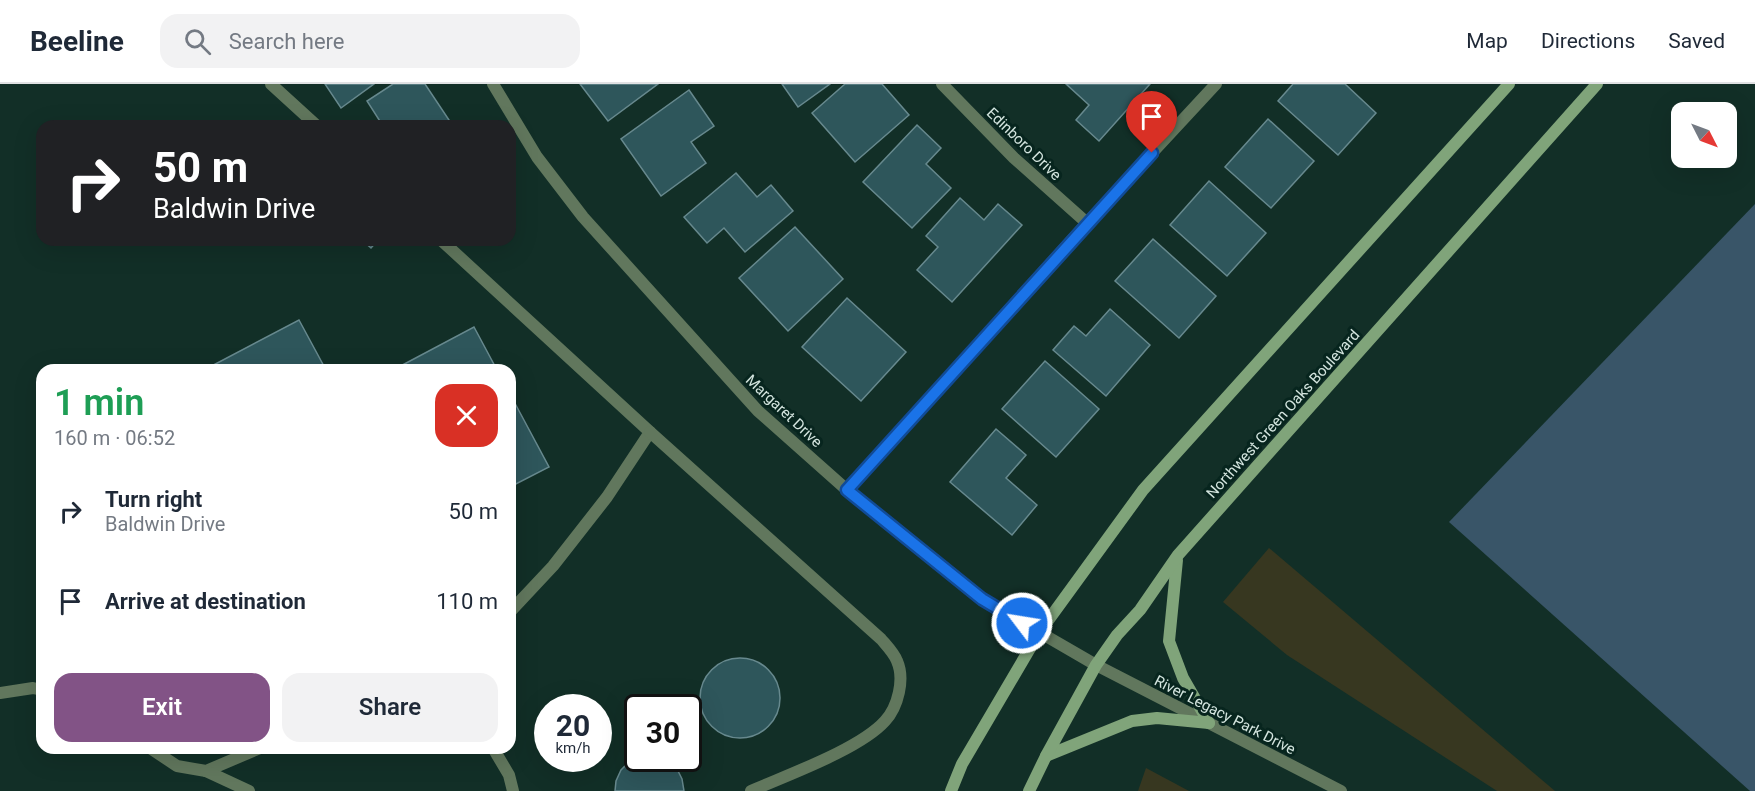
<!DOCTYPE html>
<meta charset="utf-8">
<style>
:root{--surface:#fff;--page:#f2f2f3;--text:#1f2937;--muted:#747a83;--line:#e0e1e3;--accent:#825386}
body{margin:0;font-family:Roboto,sans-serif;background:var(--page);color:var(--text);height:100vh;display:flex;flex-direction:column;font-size:22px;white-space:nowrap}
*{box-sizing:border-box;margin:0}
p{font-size:20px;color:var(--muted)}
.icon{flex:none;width:33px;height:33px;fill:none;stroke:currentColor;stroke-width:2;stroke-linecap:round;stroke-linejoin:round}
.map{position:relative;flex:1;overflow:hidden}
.side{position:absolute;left:36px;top:280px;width:480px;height:390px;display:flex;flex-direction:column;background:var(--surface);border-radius:18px;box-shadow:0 6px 24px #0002}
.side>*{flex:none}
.top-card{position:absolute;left:36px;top:36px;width:480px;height:126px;border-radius:18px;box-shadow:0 6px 24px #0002;background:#202124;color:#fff;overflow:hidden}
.needle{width:39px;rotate:132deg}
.tools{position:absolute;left:1671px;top:18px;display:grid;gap:12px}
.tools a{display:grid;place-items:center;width:66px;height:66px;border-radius:12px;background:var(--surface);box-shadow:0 6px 24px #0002;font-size:30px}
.speed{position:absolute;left:534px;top:610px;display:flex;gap:12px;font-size:30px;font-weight:700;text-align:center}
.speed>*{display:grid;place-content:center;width:78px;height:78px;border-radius:50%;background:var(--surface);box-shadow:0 6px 24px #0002;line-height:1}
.speed small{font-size:15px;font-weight:400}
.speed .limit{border:3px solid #111;border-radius:9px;background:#fff;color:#111}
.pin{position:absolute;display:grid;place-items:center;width:51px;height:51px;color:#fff;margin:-62px -26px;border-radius:50% 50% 50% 0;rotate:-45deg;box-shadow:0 0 6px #0007}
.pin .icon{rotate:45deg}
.me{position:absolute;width:66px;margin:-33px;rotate:301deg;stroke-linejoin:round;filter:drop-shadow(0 0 4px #0008)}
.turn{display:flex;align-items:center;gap:21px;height:126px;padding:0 18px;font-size:27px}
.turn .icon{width:78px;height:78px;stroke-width:2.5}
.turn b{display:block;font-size:42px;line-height:51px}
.round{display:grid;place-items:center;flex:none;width:63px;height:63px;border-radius:18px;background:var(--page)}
.head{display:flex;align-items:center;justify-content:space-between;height:102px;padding:0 18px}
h1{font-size:36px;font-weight:600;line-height:45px;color:#1e9e55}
.action{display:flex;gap:12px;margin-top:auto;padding:12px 18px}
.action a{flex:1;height:69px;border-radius:18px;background:var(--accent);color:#fff;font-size:24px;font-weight:600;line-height:69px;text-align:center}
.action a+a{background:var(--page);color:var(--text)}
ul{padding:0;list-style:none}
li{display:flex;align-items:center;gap:18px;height:90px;padding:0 18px}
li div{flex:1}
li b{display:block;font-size:22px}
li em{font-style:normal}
header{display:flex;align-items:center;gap:36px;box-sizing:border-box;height:84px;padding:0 30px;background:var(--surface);border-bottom:2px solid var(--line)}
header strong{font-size:28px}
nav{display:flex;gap:33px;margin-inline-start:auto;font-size:21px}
.search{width:420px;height:54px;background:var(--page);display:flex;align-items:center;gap:15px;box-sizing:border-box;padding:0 21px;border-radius:18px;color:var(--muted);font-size:22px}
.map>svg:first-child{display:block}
</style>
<header>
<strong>Beeline</strong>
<div class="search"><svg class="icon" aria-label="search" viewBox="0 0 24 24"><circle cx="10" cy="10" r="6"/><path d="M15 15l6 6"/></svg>Search here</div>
<nav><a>Map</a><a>Directions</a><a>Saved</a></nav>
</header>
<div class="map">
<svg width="1755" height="707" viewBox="0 0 1755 707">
<rect width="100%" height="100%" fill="#122f27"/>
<g fill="#373720">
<polygon points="1269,464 1555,707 1497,707 1287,571 1223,518"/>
<polygon points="1146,684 1189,707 1138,707"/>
</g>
<polygon fill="#395568" points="1755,120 1755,707 1750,707 1449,438"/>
<g fill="#2e565b" stroke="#67898e" stroke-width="1.5">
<polygon points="325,0 374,0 341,24"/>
<polygon points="393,0 425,0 453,42 383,42 367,17"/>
<polygon points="580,0 658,0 608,37"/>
<polygon points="782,0 830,0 798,23"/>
<polygon points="845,0 882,0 909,31 855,78 812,29"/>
<polygon points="1066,0 1150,0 1099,57 1076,36 1089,21"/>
<polygon points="1293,0 1345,0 1376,29 1338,71 1278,17"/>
<polygon points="689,6 714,42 691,58 706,79 661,112 621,55"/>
<polygon points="1268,35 1314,77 1271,124 1225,83"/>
<polygon points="917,41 941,64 926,80 951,104 912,144 863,98"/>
<polygon points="736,89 757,113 771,101 793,127 745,168 724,144 707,159 684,133"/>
<polygon points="1209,97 1266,149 1227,192 1170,141"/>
<polygon points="960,114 984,136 998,120 1022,141 952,218 917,186 938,163 926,152"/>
<polygon points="795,143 843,195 788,247 739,194"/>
<polygon points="1153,155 1216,212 1179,254 1115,197"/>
<polygon points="362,156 378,156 371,164"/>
<polygon points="847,214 906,268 861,317 802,263"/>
<polygon points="1110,225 1150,261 1106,312 1053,266 1074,242 1086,252"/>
<polygon points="299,236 326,286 204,286"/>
<polygon points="474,243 497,286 393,286"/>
<polygon points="1045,277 1099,325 1056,373 1002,325"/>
<polygon points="510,310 549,383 510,403"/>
<polygon points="996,345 1026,371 1006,394 1037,421 1012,451 950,398"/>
<circle cx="740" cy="614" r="40"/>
<polygon points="638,674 667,676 677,685 682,695 684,707 615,707 616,697 621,686 630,677"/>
</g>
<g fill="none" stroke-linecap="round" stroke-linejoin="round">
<g stroke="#61775d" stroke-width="12">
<polyline points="271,0 317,42"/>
<polyline points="441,156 650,348 607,413 553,482 510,528"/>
<path d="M650,348L881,555C886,561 894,569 897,577C905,595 898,623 885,637C860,665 787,691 751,707"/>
<polyline points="0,609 33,604 42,606"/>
<polyline points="150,664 177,682 206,687 260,664"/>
<polyline points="493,664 509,691 513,707"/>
<polyline points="206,687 249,707"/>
</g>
<g stroke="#61775d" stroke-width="12">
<polyline points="493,0 537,73 583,133 758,327 847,406 982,515 1096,581 1341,707"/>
<polyline points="942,0 1014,74 1087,139"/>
<polyline points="847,406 1087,139 1216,0"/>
</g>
<g stroke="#80a47a" stroke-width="12">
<polyline points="1177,476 1169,557 1183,594 1209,639"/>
<polyline points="1046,672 1132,637 1157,634 1209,639"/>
<polyline points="951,707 962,680 1039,549 1143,406 1509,0"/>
<polyline points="1029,707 1046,672 1096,581 1117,551 1140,526 1178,471 1597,0"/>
</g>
</g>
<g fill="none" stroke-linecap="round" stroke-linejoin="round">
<g stroke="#114b97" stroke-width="15">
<polyline id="route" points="1022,539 982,515 847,406 1152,69"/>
</g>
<use href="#route" stroke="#1a73e8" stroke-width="10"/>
</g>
<g text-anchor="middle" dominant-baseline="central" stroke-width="6" stroke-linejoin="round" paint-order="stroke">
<g font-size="15" fill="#d4e5df" stroke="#07251e">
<text transform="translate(1024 60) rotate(44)">Edinboro Drive</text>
<text transform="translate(784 327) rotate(43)">Margaret Drive</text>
<text transform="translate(1283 330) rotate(-48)">Northwest Green Oaks Boulevard</text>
<text transform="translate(1225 631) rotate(27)">River Legacy Park Drive</text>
</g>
</g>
</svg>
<div class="tools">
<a><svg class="needle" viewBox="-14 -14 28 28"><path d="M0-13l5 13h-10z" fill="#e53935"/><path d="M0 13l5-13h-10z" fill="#747a83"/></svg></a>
</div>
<div class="speed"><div>20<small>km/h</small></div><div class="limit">30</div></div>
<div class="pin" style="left:1152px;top:69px;background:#d93025"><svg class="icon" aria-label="arrive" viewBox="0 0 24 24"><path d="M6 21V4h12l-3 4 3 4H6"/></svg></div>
<svg class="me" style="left:1022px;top:539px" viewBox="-20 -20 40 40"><circle r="17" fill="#1a73e8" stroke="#fff" stroke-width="3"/><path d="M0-11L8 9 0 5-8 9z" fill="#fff"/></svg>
<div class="top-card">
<div class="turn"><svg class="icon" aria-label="right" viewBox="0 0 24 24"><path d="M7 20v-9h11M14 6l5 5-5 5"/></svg><div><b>50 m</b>Baldwin Drive</div></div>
</div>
<section class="side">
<div class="head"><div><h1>1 min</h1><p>160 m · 06:52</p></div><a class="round" style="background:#d93025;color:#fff"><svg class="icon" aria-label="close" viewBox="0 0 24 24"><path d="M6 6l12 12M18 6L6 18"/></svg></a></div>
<ul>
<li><svg class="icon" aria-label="right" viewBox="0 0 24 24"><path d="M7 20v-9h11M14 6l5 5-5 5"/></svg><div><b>Turn right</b><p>Baldwin Drive</p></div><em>50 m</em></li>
<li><svg class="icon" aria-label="arrive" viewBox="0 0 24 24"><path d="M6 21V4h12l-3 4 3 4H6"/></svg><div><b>Arrive at destination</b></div><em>110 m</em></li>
</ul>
<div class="action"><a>Exit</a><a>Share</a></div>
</section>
</div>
